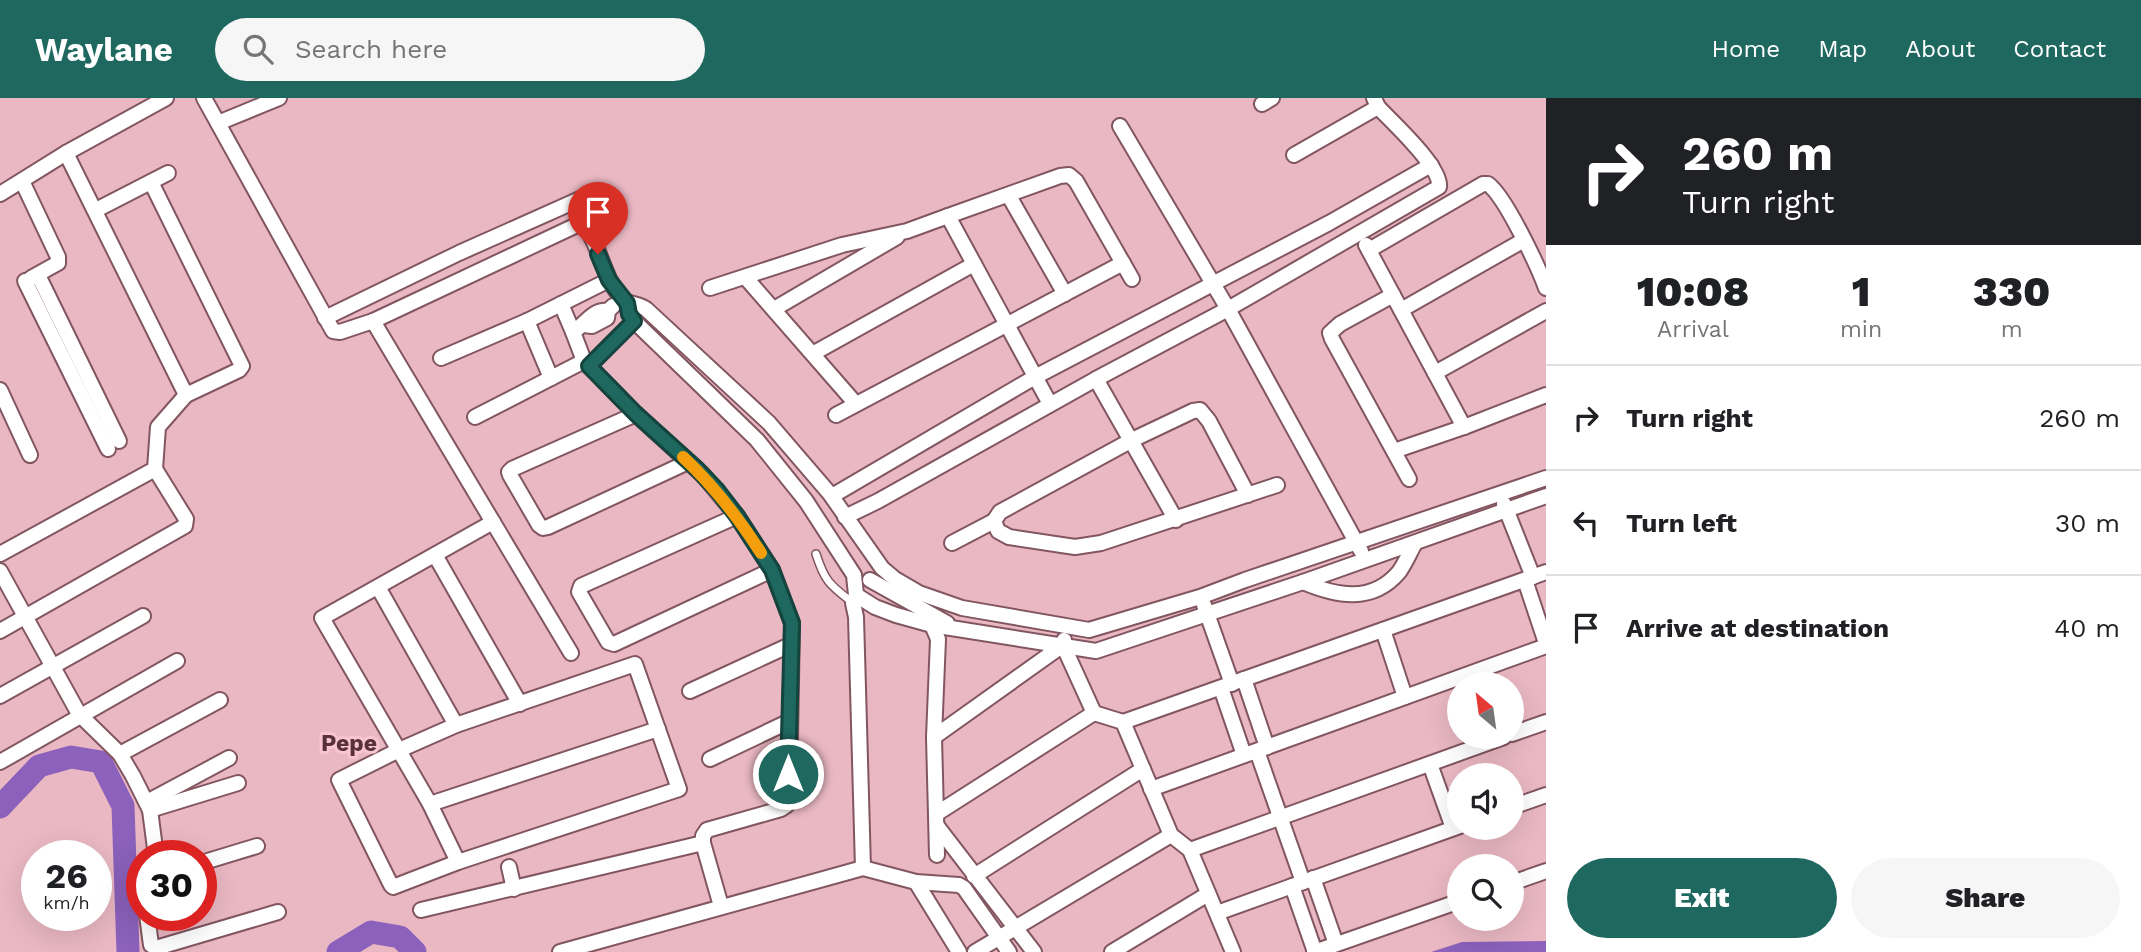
<!DOCTYPE html>
<style>
:root{--surface:#fff;--page:#f6f6f6;--text:#202124;--muted:#757577;--line:#e0e0e0;--accent:#1f6860}
body{margin:0;font-family:"Work Sans",sans-serif;background:var(--page);color:var(--text);height:100vh;display:flex;flex-direction:column;font-size:26px;white-space:nowrap}
*{box-sizing:border-box;margin:0}
p{font-size:23px;color:var(--muted)}
.icon{flex:none;width:38px;height:38px;fill:none;stroke:currentColor;stroke-width:2;stroke-linecap:round;stroke-linejoin:round}
.map{position:relative;flex:1;overflow:hidden}
.details{display:flex;flex-direction:column;background:var(--surface);width:595px}
.details>*{flex:none}
.top-card{background:#202124;color:#fff;overflow:hidden}
.needle{width:46px;rotate:331deg}
.buttons{position:absolute;left:1447px;top:574px;display:grid;gap:14px}
.buttons a{display:grid;place-items:center;width:77px;height:77px;border-radius:50%;background:var(--surface);box-shadow:0 7px 28px #0002;font-size:35px}
.speed{position:absolute;left:21px;top:742px;display:flex;gap:14px;font-size:35px;font-weight:700;text-align:center}
.speed>*{display:grid;place-content:center;width:91px;height:91px;border-radius:50%;background:var(--surface);box-shadow:0 7px 28px #0002;line-height:1}
.speed small{font-size:18px;font-weight:400}
.speed .limit{border:10px solid #d22;background:#fff;color:#111}
.pin{position:absolute;display:grid;place-items:center;width:60px;height:60px;color:#fff;margin:-72px -30px;border-radius:50% 50% 50% 0;rotate:-45deg;box-shadow:0 0 7px #0007}
.pin .icon{rotate:45deg}
.me{position:absolute;width:77px;margin:-38px;rotate:0deg;stroke-linejoin:round;filter:drop-shadow(0 0 5px #0008)}
.turn{display:flex;align-items:center;gap:24px;height:147px;padding:0 21px;font-size:32px}
.turn .icon{width:91px;height:91px;stroke-width:2.5}
.turn b{display:block;font-size:49px;line-height:60px}
.eta{display:flex;justify-content:space-evenly;align-items:center;height:119px;text-align:center}
.eta b{font-size:42px;font-weight:800;line-height:49px}
.primary-button{display:flex;gap:14px;margin-top:auto;padding:14px 21px}
.primary-button a{flex:1;height:80px;border-radius:42px;background:var(--accent);color:#fff;font-size:28px;font-weight:800;line-height:80px;text-align:center}
.primary-button a+a{background:var(--page);color:var(--text)}
ul{padding:0;list-style:none}
li{display:flex;align-items:center;gap:21px;height:105px;padding:0 21px;border-top:2px solid var(--line)}
li div{flex:1}
li b{display:block;font-size:26px}
li em{font-style:normal}
header{display:flex;align-items:center;gap:42px;box-sizing:border-box;height:98px;padding:0 35px;background:var(--accent);color:#fff}
header strong{font-size:33px}
nav{display:flex;gap:38px;margin-inline-start:auto;font-size:24px}
.search{width:490px;height:63px;background:var(--page);display:flex;align-items:center;gap:18px;box-sizing:border-box;padding:0 24px;border-radius:38px;color:var(--muted);font-size:26px}
main{display:flex;flex:1;min-height:0}
.map>svg:first-child{display:block}
</style>
<header>
<strong>Waylane</strong>
<div class="search"><svg class="icon" aria-label="search" viewBox="0 0 24 24"><circle cx="10" cy="10" r="6"/><path d="M15 15l6 6"/></svg>Search here</div>
<nav><a>Home</a><a>Map</a><a>About</a><a>Contact</a></nav>
</header>
<main>
<div class="map">
<svg width="1546" height="854" viewBox="0 0 1546 854">
<rect width="100%" height="100%" fill="#eab8c3"/>
<polygon fill="#8b61bb" points="1546,843 1546,854 1431,854 1462,844"/>
<g fill="none" stroke-linecap="round" stroke-linejoin="round">
<g stroke="#8b61bb" stroke-width="23">
<polyline points="0,709 39,668 71,659 101,664 123,708 128,854"/>
<polyline points="338,854 371,834 400,839 415,854"/>
</g>
<g stroke="#825660" stroke-width="10">
<path id="service" d="M816,456C825,484 830,487 853,505"/>
</g>
<g stroke="#825660" stroke-width="18">
<g id="minor">
<path d="M204,0L333,233L340,234L373,223L579,126L584,127C601,148 602,179 622,200C628,207 638,205 646,211L769,325L830,396L882,470L895,481L919,495L962,510L1089,532L1200,499L1245,482L1546,380"/>
<polyline points="1262,6 1272,0"/>
<polyline points="218,25 279,0"/>
<polyline points="1120,28 1228,211 1361,453"/>
<polyline points="1294,57 1378,9"/>
<polyline points="22,83 58,159 58,165 31,180"/>
<polyline points="151,84 242,268 239,272 186,297"/>
<polyline points="0,96 66,55 166,0"/>
<polyline points="1009,98 1065,196"/>
<polyline points="96,112 168,75"/>
<polyline points="1366,147 1464,329"/>
<path d="M1369,152L1483,86H1488C1505,98 1538,168 1546,190"/>
<polyline points="38,177 119,343"/>
<polyline points="746,180 856,306"/>
<polyline points="25,183 108,351"/>
<polyline points="710,190 842,147 907,133 948,118"/>
<polyline points="1393,197 1340,226 1330,235 1332,241 1409,381"/>
<polyline points="627,205 629,216 634,223 757,342 806,403 854,477 856,497 853,505 856,519 863,770"/>
<polyline points="561,206 573,234"/>
<polyline points="774,211 897,139"/>
<polyline points="1401,212 1524,142"/>
<path d="M608,213C592,211 585,227 573,234L584,263L636,316L703,377L737,418L772,472L792,525L789,701L787,707L781,711L707,732L703,738V745L721,808"/>
<polyline points="325,220 459,155 598,93"/>
<polyline points="373,223 571,555"/>
<polyline points="527,223 551,280"/>
<polyline points="584,227 592,228 607,220 608,213 613,208"/>
<polyline points="814,255 974,166"/>
<polyline points="441,260 527,223 609,182"/>
<polyline points="589,268 634,223"/>
<polyline points="1435,275 1546,213"/>
<polyline points="1096,281 1176,422"/>
<polyline points="0,292 30,357"/>
<polyline points="1050,306 948,118 1060,78 1069,77 1076,83 1132,181"/>
<polyline points="636,316 512,371 509,374 510,377 539,427 543,430 548,429 688,364"/>
<polyline points="836,317 1123,165"/>
<polyline points="475,319 584,263"/>
<polyline points="1394,353 1464,329 1546,297"/>
<polyline points="1248,397 1209,323 1200,312 1193,313 1132,342 1000,414 994,423 998,433 1009,439 1075,449 1101,445 1277,387"/>
<polyline points="832,398 1035,279 1329,125 1431,67"/>
<polyline points="1504,406 1533,479"/>
<polyline points="737,418 581,488 579,494 608,544 614,546 772,472"/>
<path d="M845,419L878,403L1096,281L1228,211L1439,89C1442,69 1392,24 1378,9L1374,0"/>
<polyline points="952,445 994,423"/>
<polyline points="0,456 155,371 158,329 186,297 66,55"/>
<polyline points="435,457 520,606"/>
<polyline points="0,473 79,616 120,656 133,678 150,712 156,758"/>
<polyline points="870,482 947,525"/>
<polyline points="1525,482 1546,545"/>
<path d="M1303,484C1336,498 1372,506 1399,474C1405,466 1410,454 1415,445"/>
<polyline points="378,489 456,627"/>
<polyline points="856,497 875,509 896,517 932,527 1096,553 1303,484 1546,398"/>
<polyline points="1204,507 1232,586"/>
<polyline points="932,527 938,541 934,639 937,757"/>
<polyline points="1383,532 1405,599"/>
<polyline points="0,533 185,428 186,421 155,371"/>
<polyline points="1063,547 1094,615 1123,624 1171,737 1190,752 1233,854"/>
<polygon points="635,566 679,691 458,764 393,789 391,787 339,682 397,653 456,627"/>
<polyline points="1244,581 1267,649"/>
<polyline points="1221,590 1244,657"/>
<polyline points="690,593 790,547"/>
<polyline points="0,598 143,518"/>
<polyline points="1123,624 1546,474"/>
<polyline points="1512,636 1546,624"/>
<polyline points="934,639 1063,547 1064,542"/>
<polyline points="1257,653 1303,784"/>
<polyline points="120,656 220,602"/>
<polyline points="710,661 788,624"/>
<polyline points="0,664 177,563"/>
<polyline points="1430,666 1453,730"/>
<polyline points="1151,691 1546,548"/>
<polyline points="147,704 229,660"/>
<polyline points="430,706 658,631"/>
<polyline points="1512,709 1546,697"/>
<polyline points="150,712 238,685"/>
<polyline points="936,716 1094,615"/>
<polyline points="937,728 1034,854"/>
<polyline points="1190,752 1504,639"/>
<polyline points="458,764 430,706 322,520 493,424"/>
<polyline points="201,765 257,748"/>
<polyline points="509,769 514,791"/>
<polyline points="974,778 1143,671"/>
<polyline points="1313,780 1336,846"/>
<polyline points="916,784 959,854"/>
<polyline points="1512,785 1546,773"/>
<polyline points="1292,788 1315,854"/>
<polyline points="421,812 703,745"/>
<polyline points="1217,815 1460,728"/>
<polyline points="147,817 151,847 156,850 278,814"/>
<polyline points="560,854 863,770 916,784 959,787 964,790 1009,854"/>
<polyline points="975,854 1171,737"/>
<polyline points="1112,854 1208,796"/>
<polyline points="1314,854 1460,803"/>
</g>
</g>
<use href="#service" stroke="#fff" stroke-width="7"/>
<use href="#minor" stroke="#fff" stroke-width="14"/>
</g>
<g fill="none" stroke-linecap="round" stroke-linejoin="round">
<g stroke="#14443e" stroke-width="18">
<polyline id="route" points="598,156 609,182 627,205 629,216 634,223 589,268 636,316 697,371 717,392 737,418 772,472 792,525 788,676"/>
</g>
<use href="#route" stroke="#1f6860" stroke-width="12"/>
<path stroke="#f59e0b" stroke-width="12" d="M683,359C714,388 738,419 761,455"/>
</g>
<g text-anchor="middle" dominant-baseline="central" stroke-width="6" stroke-linejoin="round" paint-order="stroke">
<g font-size="23" font-weight="bold" fill="#59313b" stroke="#f8c5d0">
<text x="349" y="645">Pepe</text>
</g>
</g>
</svg>
<div class="buttons">
<a><svg class="needle" viewBox="-14 -14 28 28"><path d="M0-13l5 13h-10z" fill="#e53935"/><path d="M0 13l5-13h-10z" fill="#757577"/></svg></a>
<a><svg class="icon" aria-label="sound" viewBox="0 0 24 24"><path d="M4 9h4l5-4v14l-5-4H4zM17 9q2 3 0 6"/></svg></a>
<a><svg class="icon" aria-label="search" viewBox="0 0 24 24"><circle cx="10" cy="10" r="6"/><path d="M15 15l6 6"/></svg></a>
</div>
<div class="speed"><div>26<small>km/h</small></div><div class="limit">30</div></div>
<div class="pin" style="left:598px;top:156px;background:#d93025"><svg class="icon" aria-label="arrive" viewBox="0 0 24 24"><path d="M6 21V4h12l-3 4 3 4H6"/></svg></div>
<svg class="me" style="left:788px;top:676px" viewBox="-20 -20 40 40"><circle r="17" fill="#1f6860" stroke="#fff" stroke-width="3"/><path d="M0-11L8 9 0 5-8 9z" fill="#fff"/></svg>
</div>
<section class="details">
<div class="top-card">
<div class="turn"><svg class="icon" aria-label="right" viewBox="0 0 24 24"><path d="M7 20v-9h11M14 6l5 5-5 5"/></svg><div><b>260 m</b>Turn right</div></div>
</div>
<div class="eta">
<div><b>10:08</b><p>Arrival</p></div>
<div><b>1</b><p>min</p></div>
<div><b>330</b><p>m</p></div>
</div>
<ul>
<li><svg class="icon" aria-label="right" viewBox="0 0 24 24"><path d="M7 20v-9h11M14 6l5 5-5 5"/></svg><div><b>Turn right</b></div><em>260 m</em></li>
<li><svg class="icon" aria-label="left" viewBox="0 0 24 24"><path d="M17 20v-9H6M10 6l-5 5 5 5"/></svg><div><b>Turn left</b></div><em>30 m</em></li>
<li><svg class="icon" aria-label="arrive" viewBox="0 0 24 24"><path d="M6 21V4h12l-3 4 3 4H6"/></svg><div><b>Arrive at destination</b></div><em>40 m</em></li>
</ul>
<div class="primary-button"><a>Exit</a><a>Share</a></div>
</section>
</main>
